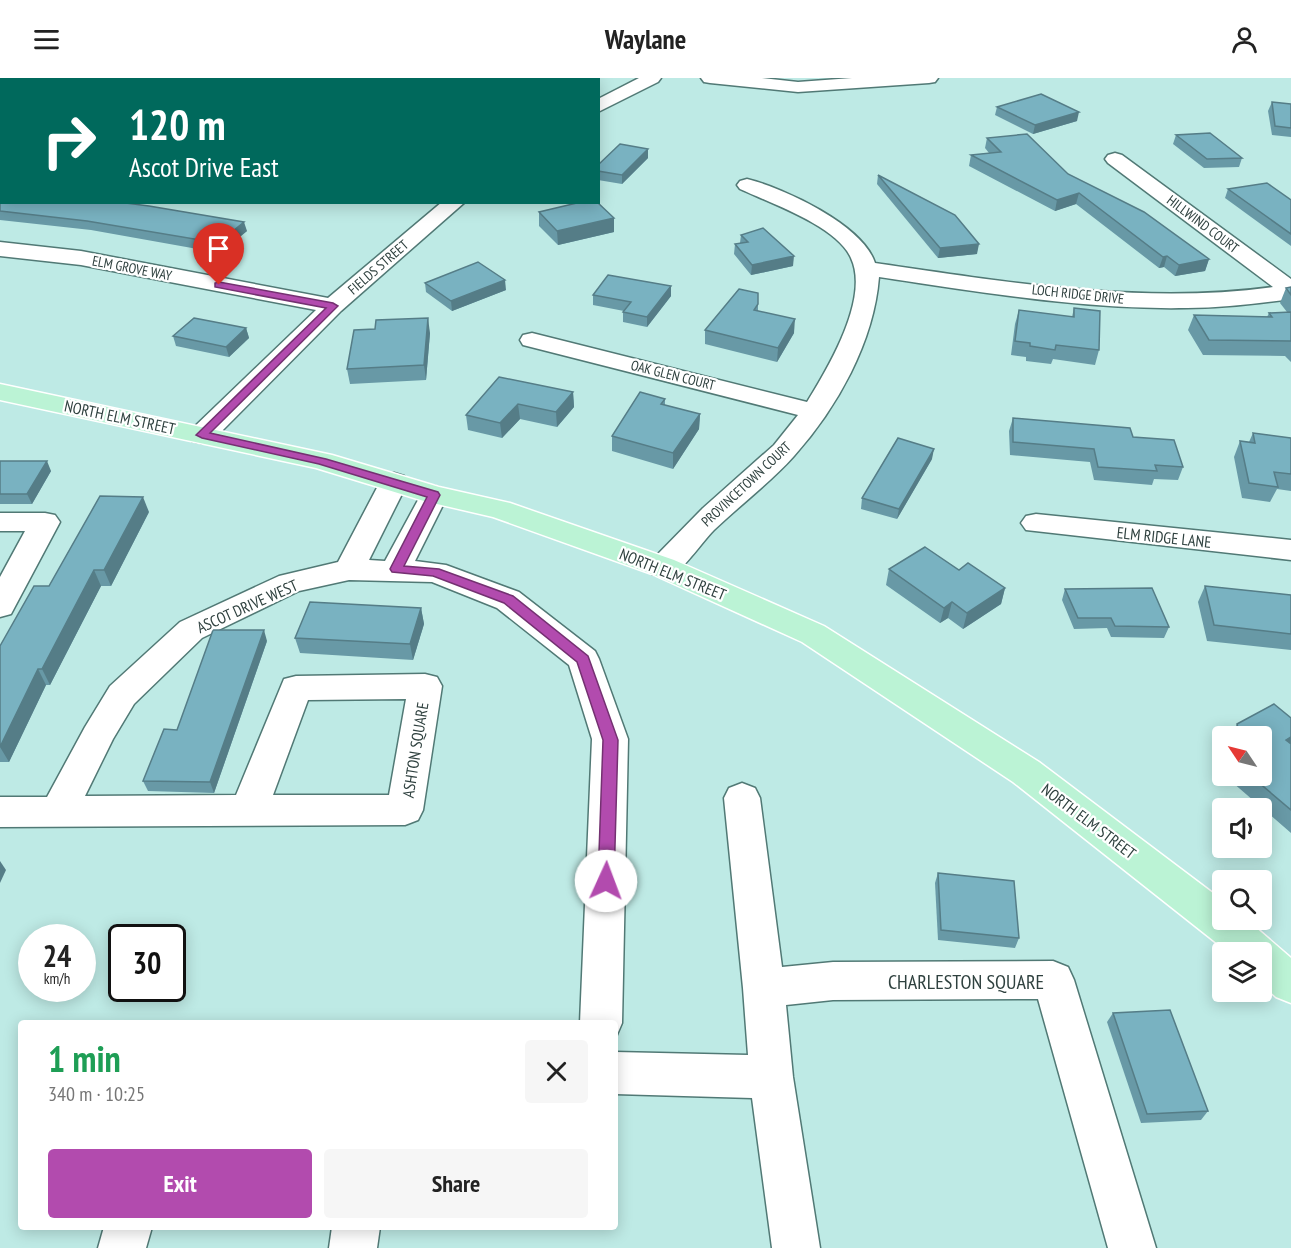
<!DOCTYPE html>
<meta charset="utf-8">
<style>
:root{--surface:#fff;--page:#f6f6f6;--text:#222;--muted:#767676;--accent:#b24bae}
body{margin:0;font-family:"PT Sans Narrow",sans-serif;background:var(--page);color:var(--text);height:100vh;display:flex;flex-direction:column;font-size:22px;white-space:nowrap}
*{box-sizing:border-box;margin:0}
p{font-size:20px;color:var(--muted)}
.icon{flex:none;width:33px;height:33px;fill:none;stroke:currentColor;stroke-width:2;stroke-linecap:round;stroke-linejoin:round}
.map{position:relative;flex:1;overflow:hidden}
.side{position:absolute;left:18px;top:942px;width:600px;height:210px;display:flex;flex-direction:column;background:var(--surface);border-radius:6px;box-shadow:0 3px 15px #0003}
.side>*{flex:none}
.banner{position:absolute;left:0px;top:0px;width:600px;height:126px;box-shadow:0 3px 15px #0003;background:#00695c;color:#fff;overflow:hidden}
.needle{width:39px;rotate:305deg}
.tools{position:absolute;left:1212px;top:648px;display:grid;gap:12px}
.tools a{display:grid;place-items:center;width:60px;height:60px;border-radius:6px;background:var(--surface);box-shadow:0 3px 15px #0003;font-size:30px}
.speed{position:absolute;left:18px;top:846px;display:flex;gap:12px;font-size:30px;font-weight:700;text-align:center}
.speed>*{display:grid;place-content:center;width:78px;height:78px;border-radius:50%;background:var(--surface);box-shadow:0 3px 15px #0003;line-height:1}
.speed small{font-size:15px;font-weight:400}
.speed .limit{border:3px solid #111;border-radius:9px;background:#fff;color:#111}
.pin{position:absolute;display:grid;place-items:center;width:51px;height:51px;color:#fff;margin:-62px -26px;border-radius:50% 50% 50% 0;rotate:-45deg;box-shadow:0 0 6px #0007}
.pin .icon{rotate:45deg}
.me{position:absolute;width:66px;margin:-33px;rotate:2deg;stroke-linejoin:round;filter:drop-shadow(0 0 4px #0008)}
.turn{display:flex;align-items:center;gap:21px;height:126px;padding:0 30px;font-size:27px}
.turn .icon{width:78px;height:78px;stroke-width:2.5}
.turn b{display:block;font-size:42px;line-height:51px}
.round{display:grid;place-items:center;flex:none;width:63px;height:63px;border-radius:6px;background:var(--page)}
.overview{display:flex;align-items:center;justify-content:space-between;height:102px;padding:0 30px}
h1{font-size:36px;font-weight:700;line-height:45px;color:#1e9e55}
.cta{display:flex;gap:12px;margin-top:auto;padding:12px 30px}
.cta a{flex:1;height:69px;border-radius:6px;background:var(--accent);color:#fff;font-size:24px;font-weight:700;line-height:69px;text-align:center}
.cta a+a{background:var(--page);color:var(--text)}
header{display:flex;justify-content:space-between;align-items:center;height:78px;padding:0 30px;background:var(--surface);font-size:27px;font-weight:700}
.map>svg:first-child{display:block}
</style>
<header><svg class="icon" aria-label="menu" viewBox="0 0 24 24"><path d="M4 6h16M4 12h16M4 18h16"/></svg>Waylane<svg class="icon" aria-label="person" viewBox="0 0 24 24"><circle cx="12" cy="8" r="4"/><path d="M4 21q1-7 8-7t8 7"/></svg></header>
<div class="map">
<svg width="1291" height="1170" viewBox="0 0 1291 1170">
<rect width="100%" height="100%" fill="#beeae5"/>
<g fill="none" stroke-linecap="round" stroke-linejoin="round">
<g stroke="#517975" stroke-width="3">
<g id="minor">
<polygon points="356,0 391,0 392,2 357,2"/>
<polygon points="639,0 661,0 658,4 598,34 598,21"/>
<polygon points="701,0 762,0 798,4 852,0 938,0 935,4 929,5 798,14 710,5 704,4"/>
<path d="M1115,75L1122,77L1291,201V221C1256,226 1222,230 1187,230C1083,232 981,214 879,199C874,264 837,330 794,378C770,405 740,427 714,452C703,463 686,488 674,496C667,500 659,498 652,496L648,489L652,482L703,430L774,367L798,337L523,267L520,262L523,257L532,255L807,324C828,290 870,220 851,180C837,148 770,125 740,111L737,107L740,103L747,101C784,110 863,147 875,185C1007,204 1140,227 1273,209L1108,85L1105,81L1108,77Z"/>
<polygon points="2,82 2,95 0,95 0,83"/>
<polygon points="442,124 465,124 341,233 212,363 202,365 192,363 189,357 192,351 316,232 81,187 0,178 0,164 81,173 328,220"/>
<path d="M394,395L404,398L408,404L369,482L385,483L424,411L434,408L444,411L448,417L415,483L446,487L519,514L595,573L599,581L628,661L622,945L616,959L615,945H580L592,661L569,587L497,530L432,504L349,502L299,513L202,560L134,626L113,661L85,718L236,717L284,601L296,598L425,596L437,599L442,608L423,732L418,742L405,747L0,749V719H47L85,649L110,608L180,544L279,498L338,484L380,404L384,398ZM406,621L389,717H273L308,622Z"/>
<polygon points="0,435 45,435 55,437 60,444 11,536 0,539 0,499 25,453 0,453"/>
<polygon points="1036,436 1291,462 1291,482 1026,452 1021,445 1026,438"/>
<polygon points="742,705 755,710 760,720 782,889 833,884 1053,883 1068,889 1074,902 1156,1170 1108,1170 1038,921 833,922 786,927 793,999 820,1170 772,1170 752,1020 615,1016 615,974 748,977 743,910 724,720 729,710"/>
<polygon points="104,1149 152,1149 146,1170 98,1170"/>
<polygon points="332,1149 380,1149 377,1170 329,1170"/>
</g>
</g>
<g stroke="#fff" stroke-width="3">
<polygon id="major" points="0,306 332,377 439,409 510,425 674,482 824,548 1039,684 1222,822 1222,842 1247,842 1291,880 1291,925 1276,919 1262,906 1262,874 1228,874 1013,704 802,564 652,496 493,439 424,423 316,390 0,322"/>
</g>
<use href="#minor" fill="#fff" fill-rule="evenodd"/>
<use href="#major" fill="#bbf3d5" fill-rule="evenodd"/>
</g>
<g fill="#6899a6">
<polygon points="1272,24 1291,26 1291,59 1272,57 1268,33"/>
<polygon points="997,29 1077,43 1033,56 995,37"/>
<polygon points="1176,57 1242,80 1239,89 1204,90 1173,66"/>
<polygon points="987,60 1068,96 1209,181 1205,193 1175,198 1164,189 1159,190 1076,126 1055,133 969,88 971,77 989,75 985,70"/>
<polygon points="648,80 622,106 598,102 598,87"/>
<polygon points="878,97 977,176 938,180 877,106"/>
<polygon points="0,110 247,153 220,175 91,152 0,142"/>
<polygon points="1228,111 1291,122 1291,168 1225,120"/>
<polygon points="539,134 614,154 558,167 539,148"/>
<polygon points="741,157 793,188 751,197 734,176 735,166 740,165"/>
<polygon points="425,205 506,212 452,233 426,214"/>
<polygon points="671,208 671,218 647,249 623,244 623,234 624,233 593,227 593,217"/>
<polygon points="1291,209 1291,284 1285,278 1203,277 1188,252 1194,237 1267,239 1269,235 1287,234 1280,225 1286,210"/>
<polygon points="758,226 758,233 794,255 777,284 705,266 705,252"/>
<polygon points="1074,230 1099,272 1095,287 1053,281 1051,286 1026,283 1026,279 1011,277 1015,246 1019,232 1072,239"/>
<polygon points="246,250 249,260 229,279 176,268 173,258"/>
<polygon points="430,255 426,302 350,306 347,291"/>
<polygon points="573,314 574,329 557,349 520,341 502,360 468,352 466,337"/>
<polygon points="665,321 665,327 700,336 699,351 673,391 612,373 612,358"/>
<polygon points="1013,340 1133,359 1183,389 1178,402 1154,401 1152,407 1094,402 1090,384 1010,377 1009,353"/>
<polygon points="1253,355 1291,360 1291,413 1277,411 1270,424 1242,420 1234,379 1240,363 1249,364"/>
<polygon points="932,381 897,441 861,431 862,420"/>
<polygon points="0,383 51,393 32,426 0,426"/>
<polygon points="149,434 111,508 101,508 50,607 46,607 9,684 0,684 0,568"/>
<polygon points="889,491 959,492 1005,510 1001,526 963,551 948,540 940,545 886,507"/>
<polygon points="1205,508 1291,517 1291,572 1207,563 1198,524"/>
<polygon points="1065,511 1169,549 1164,560 1111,559 1107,550 1074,551 1062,522"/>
<polygon points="421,530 424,546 413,582 300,575 295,560"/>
<polygon points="267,563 214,715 148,713 143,703 177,652"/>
<polygon points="1291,640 1291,755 1225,698 1262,698 1262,658 1231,658 1237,646"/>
<polygon points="938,795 1019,860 1015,870 938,862 935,805"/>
<polygon points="1113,935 1208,1033 1201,1042 1141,1045 1107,944"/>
</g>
<g fill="#557d87">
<polygon points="507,0 519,0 517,2 505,2"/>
<polygon points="1079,34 1077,43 1033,56 1035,47"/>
<polygon points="648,71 648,80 622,106 622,97"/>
<polygon points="1079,115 1076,126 1055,133 1057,122"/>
<polygon points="614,140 614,154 558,167 557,153"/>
<polygon points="244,144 247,153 220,175 218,165"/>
<polygon points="979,166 977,176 938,180 940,170"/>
<polygon points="794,178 793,188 751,197 752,187"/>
<polygon points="1167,178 1164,189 1159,190 1163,179"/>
<polygon points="1209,181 1205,193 1175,198 1179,187"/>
<polygon points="505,202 506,212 452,233 451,223"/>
<polygon points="671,208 671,218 647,249 647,239"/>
<polygon points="428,240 430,255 426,302 424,287"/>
<polygon points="795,241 794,255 777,284 778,270"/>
<polygon points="246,250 249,260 229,279 226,269"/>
<polygon points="573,314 574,329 557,349 556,334"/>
<polygon points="518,326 520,341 502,360 500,345"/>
<polygon points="700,336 699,351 673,391 673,375"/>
<polygon points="934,371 932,381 897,441 899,431"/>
<polygon points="47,383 51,393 32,426 27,416"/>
<polygon points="143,419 149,434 111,508 104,492"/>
<polygon points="94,492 101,508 50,607 42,591"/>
<polygon points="1005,510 1001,526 963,551 967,535"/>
<polygon points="952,524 948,540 940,545 944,530"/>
<polygon points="421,530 424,546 413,582 410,566"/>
<polygon points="264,552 267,563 214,715 210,704"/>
<polygon points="38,591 46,607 9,684 0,669"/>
<polygon points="1291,659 1291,670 1286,662"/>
<polygon points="0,783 6,792 0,805"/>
</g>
<g fill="#79b2c1" stroke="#557d87" stroke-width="1.5">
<polygon points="456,0 507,0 505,2 454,2"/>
<polygon points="1041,16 1079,34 1035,47 997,29"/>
<polygon points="1272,24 1291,26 1291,50 1275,48"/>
<polygon points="1210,55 1242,80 1207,81 1176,57"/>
<polygon points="1027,56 1068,96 1144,134 1209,181 1179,187 1167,178 1163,179 1079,115 1057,122 971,77 1001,74 987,60"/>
<polygon points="620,66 648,71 622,97 598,93 598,87"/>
<polygon points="878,97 955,137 979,166 940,170"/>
<polygon points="1267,105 1291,122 1291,156 1228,111"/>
<polygon points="0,110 2,110 2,124 118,124 149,128 244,144 218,165 87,143 0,133"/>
<polygon points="581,124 597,124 614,140 557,153 539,134"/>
<polygon points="763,150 794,178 752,187 735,166 748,164 741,157"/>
<polygon points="478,184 505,202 451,223 425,205"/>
<polygon points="608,197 671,208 647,239 623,234 631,224 593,217"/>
<polygon points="1291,209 1291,217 1286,210"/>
<polygon points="739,211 758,215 758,226 754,232 795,241 778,270 705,252"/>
<polygon points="1074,230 1100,233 1099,272 1056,267 1055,272 1030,268 1030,265 1015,263 1019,232 1074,239"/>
<polygon points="1291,234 1291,263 1209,262 1194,237 1272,239 1269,235"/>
<polygon points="194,240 246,250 226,269 173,258"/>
<polygon points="428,240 424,287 347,291 354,252 375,251 376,242"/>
<polygon points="499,299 573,314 556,334 518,326 500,345 466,337"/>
<polygon points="640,314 665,321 661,326 700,336 673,375 612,358"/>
<polygon points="1013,340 1130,350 1133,359 1174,362 1183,389 1155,387 1157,393 1098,389 1094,371 1013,364"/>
<polygon points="1253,355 1291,360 1291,396 1274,394 1278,409 1249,405 1240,363 1255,365"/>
<polygon points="898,360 934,371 899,431 862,420"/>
<polygon points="0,383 47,383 27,416 0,416"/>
<polygon points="100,418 143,419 104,492 94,492 42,591 38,591 0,669 0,568 34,508 49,508"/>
<polygon points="925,469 959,492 968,485 1005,510 967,535 952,524 944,530 889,491"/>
<polygon points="1205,508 1291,517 1291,556 1214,547"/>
<polygon points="1152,510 1169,549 1115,548 1111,540 1078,540 1065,511"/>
<polygon points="310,524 421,530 410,566 295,560"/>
<polygon points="213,552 264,552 210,704 143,703 164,651 177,652"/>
<polygon points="1274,626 1291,640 1291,659 1286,662 1291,666 1291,732 1251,698 1262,698 1262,658 1240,658 1237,646"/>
<polygon points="938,795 1014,803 1019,860 941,852"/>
<polygon points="1170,932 1208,1033 1147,1036 1113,935"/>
</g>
<polygon fill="#b24bae" stroke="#743171" stroke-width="1.5" points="219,204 333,225 338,228 210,355 326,381 438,414 440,417 404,488 439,491 513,518 588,578 618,662 614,803 611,808 606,810 600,808 598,803 603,662 577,584 504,525 433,498 392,494 390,491 427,419 319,386 202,360 196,357 326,230 215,209 215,205"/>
<g text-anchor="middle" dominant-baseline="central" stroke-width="4.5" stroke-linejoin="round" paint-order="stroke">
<g font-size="14" fill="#2f413f" stroke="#fff">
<text transform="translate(1203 146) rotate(37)">HILLWIND COURT</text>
<text transform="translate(378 189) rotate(-41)">FIELDS STREET</text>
<text transform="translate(132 190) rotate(11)">ELM GROVE WAY</text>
<text transform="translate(1078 216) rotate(6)">LOCH RIDGE DRIVE</text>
<text transform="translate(673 297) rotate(14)">OAK GLEN COURT</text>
<text transform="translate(746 406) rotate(-43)">PROVINCETOWN COURT</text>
</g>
<g font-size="16" fill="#2f413f" stroke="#fff">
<text transform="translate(120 339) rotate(12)">NORTH ELM STREET</text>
<text transform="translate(1164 459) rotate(6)">ELM RIDGE LANE</text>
<text transform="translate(673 496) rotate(22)">NORTH ELM STREET</text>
<text transform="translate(247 528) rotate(-24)">ASCOT DRIVE WEST</text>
<text transform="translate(415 672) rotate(-81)">ASHTON SQUARE</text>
<text transform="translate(1089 743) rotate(37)">NORTH ELM STREET</text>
</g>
<g font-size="20" fill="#2f413f" stroke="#fff">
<text x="966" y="904">CHARLESTON SQUARE</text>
</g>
</g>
</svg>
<div class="tools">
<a><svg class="needle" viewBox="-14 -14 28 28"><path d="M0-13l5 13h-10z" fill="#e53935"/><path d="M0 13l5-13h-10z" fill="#767676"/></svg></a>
<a><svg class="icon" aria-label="sound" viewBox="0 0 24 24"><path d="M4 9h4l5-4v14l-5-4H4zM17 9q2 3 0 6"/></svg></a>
<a><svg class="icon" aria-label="search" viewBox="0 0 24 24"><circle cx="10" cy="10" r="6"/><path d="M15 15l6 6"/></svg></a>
<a><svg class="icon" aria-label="layers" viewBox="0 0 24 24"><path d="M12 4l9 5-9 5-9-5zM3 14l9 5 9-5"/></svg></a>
</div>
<div class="speed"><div>24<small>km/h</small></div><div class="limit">30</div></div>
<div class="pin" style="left:219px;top:207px;background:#d93025"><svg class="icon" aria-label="arrive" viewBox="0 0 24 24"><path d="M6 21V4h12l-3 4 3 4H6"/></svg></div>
<svg class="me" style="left:606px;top:803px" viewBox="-20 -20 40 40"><circle r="19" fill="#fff"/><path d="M0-13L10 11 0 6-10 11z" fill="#b24bae"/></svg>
<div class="banner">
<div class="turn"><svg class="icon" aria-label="right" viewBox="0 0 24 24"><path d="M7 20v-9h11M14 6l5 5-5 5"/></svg><div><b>120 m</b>Ascot Drive East</div></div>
</div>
<section class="side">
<div class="overview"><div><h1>1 min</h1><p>340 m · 10:25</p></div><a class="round"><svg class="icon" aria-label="close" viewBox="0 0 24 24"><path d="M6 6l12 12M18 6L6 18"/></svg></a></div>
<div class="cta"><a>Exit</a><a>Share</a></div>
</section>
</div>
